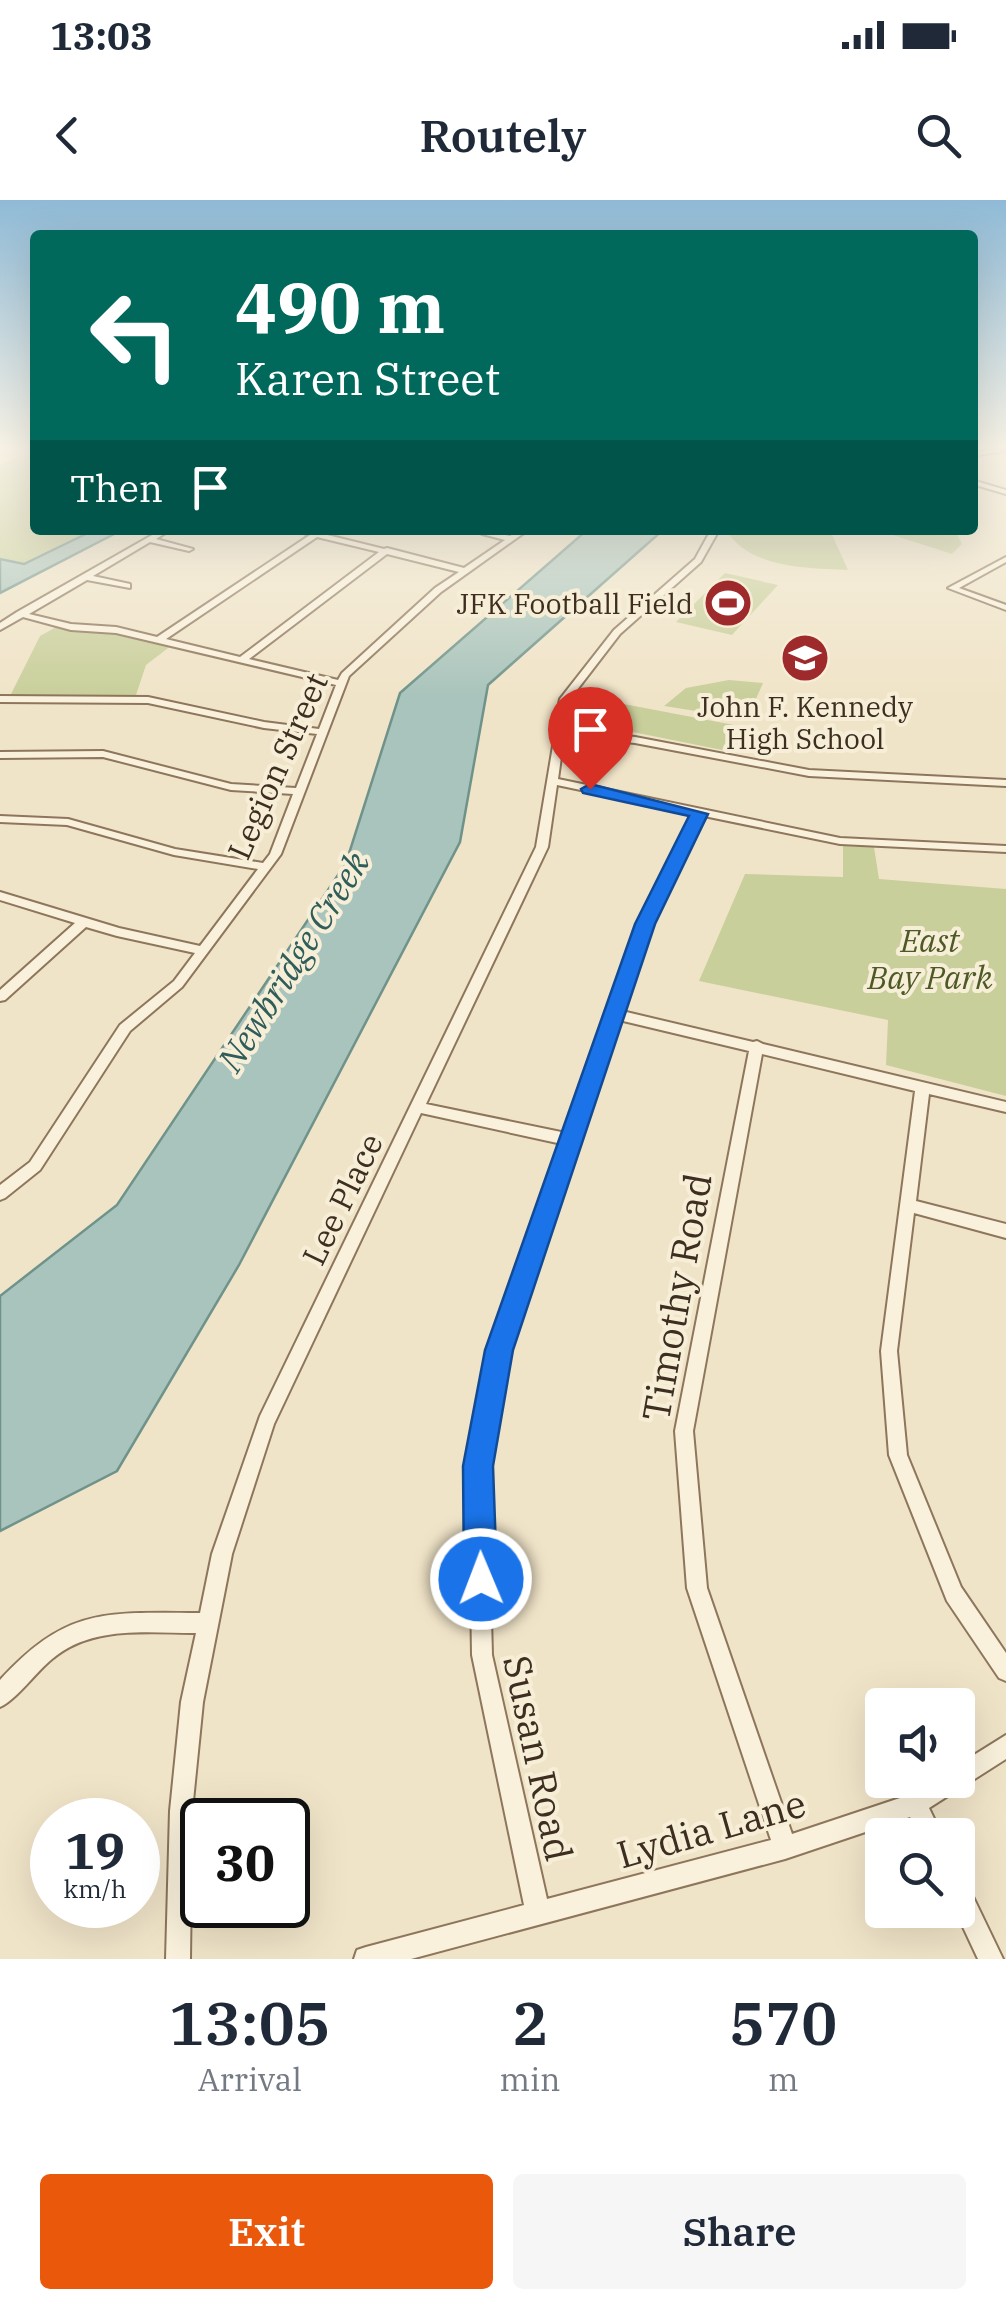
<!DOCTYPE html>
<style>
:root{--surface:#fff;--page:#f6f6f7;--text:#1f2937;--muted:#747a83;--accent:#ea580c}
body{margin:0;font-family:"IBM Plex Serif",serif;background:var(--page);color:var(--text);height:100vh;display:flex;flex-direction:column;font-size:38px;white-space:nowrap}
*{box-sizing:border-box;margin:0}
p{font-size:32px;color:var(--muted)}
.icon{flex:none;width:55px;height:55px;fill:none;stroke:currentColor;stroke-width:2;stroke-linecap:round;stroke-linejoin:round}
.map{position:relative;height:1759px;overflow:hidden}
.panel{display:flex;flex-direction:column;background:var(--surface);flex:1}
.panel>*{flex:none}
.hud{position:absolute;left:30px;top:30px;width:948px;height:305px;border-radius:10px;box-shadow:0 10px 40px #0002;background:#00695c;color:#fff;overflow:hidden}
.buttons{position:absolute;left:865px;top:1488px;display:grid;gap:20px}
.buttons a{display:grid;place-items:center;width:110px;height:110px;border-radius:10px;background:var(--surface);box-shadow:0 10px 40px #0002;font-size:50px}
.speed{position:absolute;left:30px;top:1598px;display:flex;gap:20px;font-size:50px;font-weight:700;text-align:center}
.speed>*{display:grid;place-content:center;width:130px;height:130px;border-radius:50%;background:var(--surface);box-shadow:0 10px 40px #0002;line-height:1}
.speed small{font-size:25px;font-weight:400}
.speed .limit{border:5px solid #111;border-radius:15px;background:#fff;color:#111}
.pin{position:absolute;display:grid;place-items:center;width:85px;height:85px;color:#fff;margin:-102px -42px;border-radius:50% 50% 50% 0;rotate:-45deg;box-shadow:0 0 10px #0007}
.pin .icon{rotate:45deg}
.me{position:absolute;width:110px;margin:-55px;rotate:359deg;stroke-linejoin:round;filter:drop-shadow(0 0 8px #0008)}
.turn{display:flex;align-items:center;gap:35px;height:210px;padding:0 40px;font-size:45px}
.turn .icon{width:130px;height:130px;stroke-width:2.5}
.turn b{display:block;font-size:70px;line-height:85px}
.then{display:flex;align-items:center;height:95px;padding:0 40px;background:#0003;gap:20px;font-size:38px}
.eta{display:flex;justify-content:space-evenly;align-items:center;height:170px;text-align:center}
.eta b{font-size:60px;font-weight:600;line-height:70px}
.cta{display:flex;gap:20px;margin-top:auto;padding:20px 40px}
.cta a{flex:1;height:115px;border-radius:10px;background:var(--accent);color:#fff;font-size:40px;font-weight:600;line-height:115px;text-align:center}
.cta a+a{background:var(--page);color:var(--text)}
.status{display:flex;justify-content:space-between;align-items:center;height:70px;padding:0 50px;background:var(--surface);direction:ltr}
.status svg{height:28px;fill:currentColor}
header{display:flex;justify-content:space-between;align-items:center;height:130px;padding:0 40px;background:var(--surface);font-size:45px;font-weight:600}
.map>svg:first-child{display:block}
</style>
<div class="status"><b>13:03</b><svg viewBox="0 0 49 12"><path d="M0 12V9h3v3zM5 12V6h3v6zM10 12V3h3v9zM15 12V0h3v12zM26 1h20v11H26zM47 4h2v5h-2z"/></svg></div>
<header><svg class="icon" aria-label="back" viewBox="0 0 24 24"><path d="M15 5l-7 7 7 7"/></svg>Routely<svg class="icon" aria-label="search" viewBox="0 0 24 24"><circle cx="10" cy="10" r="6"/><path d="M15 15l6 6"/></svg></header>
<div class="map">
<svg width="1006" height="1759" viewBox="0 0 1006 1759">
<rect width="100%" height="100%" fill="#f0e4c8"/>
<g fill="#c9cf9b">
<polygon points="35,250 35,330 91,330 24,363 0,358 0,265"/>
<path d="M726,330H830L848,370C808,368 750,369 726,330Z"/>
<polygon points="903,330 955,330 962,344 952,354 893,335"/>
<polygon points="725,373 778,385 732,435 676,422"/>
<polygon points="58,426 116,431 172,445 146,465 135,498 9,498 40,436"/>
<polygon points="729,480 763,483 747,519 664,506 686,488"/>
<polygon points="608,501 734,525 722,550 593,524"/>
<polygon points="843,646 874,647 879,679 1006,689 1006,896 886,865 888,820 699,781 745,674 843,677"/>
</g>
<g fill="#a9c4bc" stroke="#6f938a" stroke-width="2.5">
<polygon points="94,330 122,330 0,393 0,359 24,364"/>
<polygon points="587,330 663,330 488,485 460,642 239,1065 117,1271 0,1331 0,1096 117,1005 346,663 400,493"/>
</g>
<g fill="none" stroke-linecap="round" stroke-linejoin="round">
<g stroke="#8d765c" stroke-width="4">
<g id="street">
<polygon points="991,250 1006,251 972,256 972,252"/>
<polygon points="972,280 1006,290 1006,294 972,284"/>
<path d="M161,330H170L156,339L193,349L189,351L150,342L93,376L130,384V388L87,380L29,414L71,424L116,427L157,437L310,335L294,330H307L384,349L387,348L464,368L505,340L482,334V330L510,336L519,330H528L441,392L349,476L281,654L182,787L130,831L40,970L5,998L0,1000V985L30,962L120,825L174,781L195,753L117,736L86,727L5,800L0,801V790L75,723L0,700V692L119,728L200,746L258,669L174,655L67,625L0,622V616L68,619L175,649L263,663L270,654L293,594L231,590L103,557L0,558V552L103,551L231,584L296,588L317,534L264,528L148,503L0,502V496L148,497L264,522L319,529L336,485L116,433L71,430L23,417L0,430V423L17,412ZM317,337L379,352L240,457L166,439ZM387,354L459,372L435,388L342,473L338,480L249,459Z"/>
<path d="M711,330H719L701,362L620,434L570,499L565,530L635,537L809,570L1006,580V586L809,576L635,543L564,536L558,579L840,638L1006,646V652L840,644L704,616L651,724L622,811L753,842L757,841L763,844L1006,902V912L929,894L916,1001L1006,1024V1038L914,1013L897,1151L907,1255L961,1387L1006,1453V1481L999,1478L947,1401L889,1255L881,1151L915,891L762,854L693,1231L707,1388L792,1634L909,1595L933,1580H958V1565L1006,1535V1559L929,1608L942,1635H919L910,1617L785,1659L411,1759H354L357,1750L366,1747L524,1705L472,1455L469,1266L491,1149L562,944L421,913L274,1224L232,1354L203,1502L192,1611L190,1759H166L170,1611L181,1502L196,1433C147,1433 92,1425 52,1459C37,1471 16,1500 0,1507V1480C68,1406 106,1413 200,1413L212,1354L260,1216L536,647L555,534L553,532L560,499L614,430L695,359ZM557,585L695,614L639,724L566,933L426,904L548,647ZM619,820L749,851L675,1231L687,1388L771,1640L547,1699L492,1455L487,1266L507,1149Z"/>
<polygon points="1006,357 1006,362 959,388 1006,405 1006,410 948,388"/>
<polygon points="958,1678 966,1682 1003,1759 978,1759 955,1710 958,1710"/>
</g>
</g>
<use href="#street" fill="#faf1dc" fill-rule="evenodd"/>
</g>
<linearGradient id="sky" x2="0" y2="1"><stop stop-color="#8fbad6"/><stop offset="0.5" stop-color="#f8f3e6"/><stop offset="1" stop-color="#f8f3e6" stop-opacity="0"/></linearGradient>
<rect width="1006" height="496" fill="url(#sky)"/>
<polygon fill="#1a73e8" stroke="#114b97" stroke-width="2.5" points="590,584 708,614 655,724 513,1150 493,1266 497,1379 492,1391 481,1396 469,1391 464,1379 463,1266 485,1150 635,724 689,616 583,593 581,589"/>
<defs>
<g id="stadium-disc" transform="scale(2.5)"><circle r="9.5" fill="#9e2a2b" stroke="#f7eed8"/><path d="M0-5a6.5 5 0 1 0 0 10a6.5 5 0 1 0 0-10ZM-3.5-1.8h7v3.6h-7Z" fill="#fff"/></g>
<g id="school-disc" transform="scale(2.5)"><circle r="9.5" fill="#9e2a2b" stroke="#f7eed8"/><path d="M0-5L7-2L0 1L-7-2ZM-4 1L0 2.5L4 1V4Q0 6-4 4Z" fill="#fff"/></g>
</defs>
<g fill-rule="evenodd">
<use href="#stadium-disc" x="728" y="403"/>
<use href="#school-disc" x="805" y="458"/>
</g>
<g text-anchor="middle" dominant-baseline="central" stroke-width="8" stroke-linejoin="round" paint-order="stroke">
<g font-size="28" fill="#3d2e20" stroke="#f7eed8" text-anchor="end">
<text x="693" y="403">JFK Football Field</text>
<text x="805" y="506" text-anchor="middle">John F. Kennedy<tspan x="805" dy="32">High School</tspan></text>
</g>
<g font-size="32" fill="#3d2e20" stroke="#f7eed8">
<text transform="translate(277 566) rotate(-66)">Legion Street</text>
<text transform="translate(342 999) rotate(-64)">Lee Place</text>
</g>
<g font-size="32" font-style="italic" fill="#4d5a26" stroke="#f7eed8">
<text x="930" y="740">East<tspan x="930" dy="37">Bay Park</tspan></text>
</g>
<g font-size="35" font-style="italic" fill="#2f5d5a" stroke="#f7eed8">
<text transform="translate(293 761) rotate(-58)">Newbridge Creek</text>
</g>
<g font-size="38" fill="#3d2e20" stroke="#f7eed8">
<text transform="translate(676 1097) rotate(-80)">Timothy Road</text>
<text transform="translate(539 1558) rotate(78)">Susan Road</text>
<text transform="translate(711 1628) rotate(-16)">Lydia Lane</text>
</g>
</g>
</svg>
<div class="buttons">
<a><svg class="icon" aria-label="sound" viewBox="0 0 24 24"><path d="M4 9h4l5-4v14l-5-4H4zM17 9q2 3 0 6"/></svg></a>
<a><svg class="icon" aria-label="search" viewBox="0 0 24 24"><circle cx="10" cy="10" r="6"/><path d="M15 15l6 6"/></svg></a>
</div>
<div class="speed"><div>19<small>km/h</small></div><div class="limit">30</div></div>
<div class="pin" style="left:590px;top:589px;background:#d93025"><svg class="icon" aria-label="arrive" viewBox="0 0 24 24"><path d="M6 21V4h12l-3 4 3 4H6"/></svg></div>
<svg class="me" style="left:481px;top:1379px" viewBox="-20 -20 40 40"><circle r="17" fill="#1a73e8" stroke="#fff" stroke-width="3"/><path d="M0-11L8 9 0 5-8 9z" fill="#fff"/></svg>
<div class="hud">
<div class="turn"><svg class="icon" aria-label="left" viewBox="0 0 24 24"><path d="M17 20v-9H6M10 6l-5 5 5 5"/></svg><div><b>490 m</b>Karen Street</div></div>
<div class="then">Then<svg class="icon" aria-label="arrive" viewBox="0 0 24 24"><path d="M6 21V4h12l-3 4 3 4H6"/></svg></div>
</div>
</div>
<section class="panel">
<div class="eta">
<div><b>13:05</b><p>Arrival</p></div>
<div><b>2</b><p>min</p></div>
<div><b>570</b><p>m</p></div>
</div>
<div class="cta"><a>Exit</a><a>Share</a></div>
</section>
